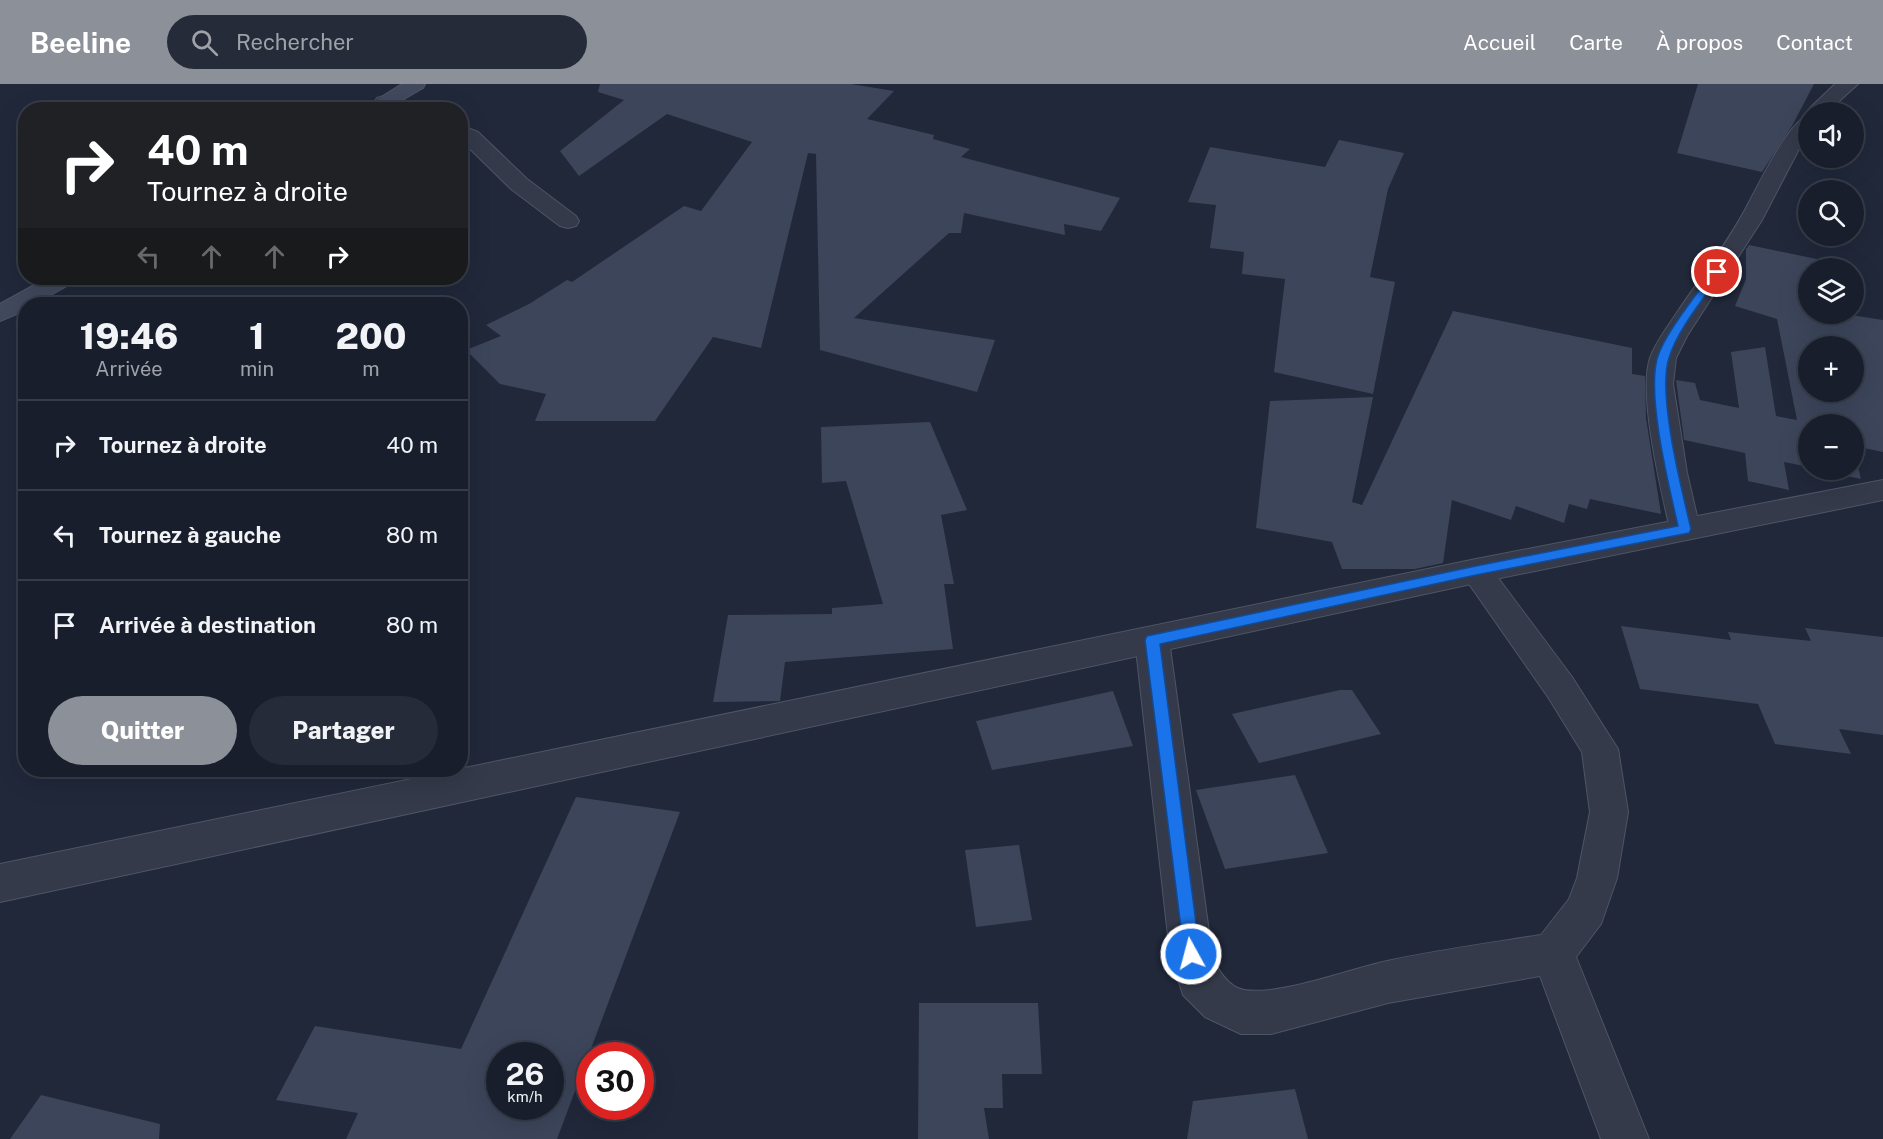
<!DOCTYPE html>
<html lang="fr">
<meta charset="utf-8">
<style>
:root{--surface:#181e2c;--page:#252b38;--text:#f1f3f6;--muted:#9fa2a9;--line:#363c48;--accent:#8c9099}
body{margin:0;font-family:"Public Sans",sans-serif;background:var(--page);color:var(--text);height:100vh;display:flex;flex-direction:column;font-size:22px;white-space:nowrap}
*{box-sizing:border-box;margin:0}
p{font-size:20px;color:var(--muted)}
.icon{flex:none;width:33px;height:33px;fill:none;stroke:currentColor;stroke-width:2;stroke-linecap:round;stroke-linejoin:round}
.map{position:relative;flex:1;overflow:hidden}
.panel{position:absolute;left:18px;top:213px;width:450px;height:480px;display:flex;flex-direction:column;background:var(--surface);border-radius:24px;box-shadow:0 6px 24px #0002,0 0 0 2px var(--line)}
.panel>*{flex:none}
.banner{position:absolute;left:18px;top:18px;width:450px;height:183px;border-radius:24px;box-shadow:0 6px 24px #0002,0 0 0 2px var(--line);background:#202124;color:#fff;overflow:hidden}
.fabs{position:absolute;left:1798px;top:18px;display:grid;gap:12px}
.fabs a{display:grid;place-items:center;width:66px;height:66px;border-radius:50%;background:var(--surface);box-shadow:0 6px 24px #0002,0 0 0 2px var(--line);font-size:30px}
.speed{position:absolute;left:486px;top:958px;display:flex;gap:12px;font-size:30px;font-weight:700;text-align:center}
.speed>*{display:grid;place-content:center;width:78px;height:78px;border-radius:50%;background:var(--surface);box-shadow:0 6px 24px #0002,0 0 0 2px var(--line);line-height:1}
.speed small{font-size:15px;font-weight:400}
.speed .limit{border:9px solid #d22;background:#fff;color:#111}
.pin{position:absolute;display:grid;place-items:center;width:51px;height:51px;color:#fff;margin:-26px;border:3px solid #fff;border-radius:50%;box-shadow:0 2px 6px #0007}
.me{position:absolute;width:66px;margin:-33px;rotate:353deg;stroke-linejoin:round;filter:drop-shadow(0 0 4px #0008)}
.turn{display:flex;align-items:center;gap:21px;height:126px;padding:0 30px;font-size:27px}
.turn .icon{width:78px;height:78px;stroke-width:2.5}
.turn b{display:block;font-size:42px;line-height:51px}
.lanes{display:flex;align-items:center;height:57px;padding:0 30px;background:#0003;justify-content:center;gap:30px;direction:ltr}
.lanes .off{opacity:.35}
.eta{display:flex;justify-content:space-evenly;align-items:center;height:102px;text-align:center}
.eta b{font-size:36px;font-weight:800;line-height:42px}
.button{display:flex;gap:12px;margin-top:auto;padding:12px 30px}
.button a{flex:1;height:69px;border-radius:36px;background:var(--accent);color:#fff;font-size:24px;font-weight:800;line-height:69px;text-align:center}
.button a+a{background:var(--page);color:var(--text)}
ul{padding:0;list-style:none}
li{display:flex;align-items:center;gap:18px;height:90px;padding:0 30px;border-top:2px solid var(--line)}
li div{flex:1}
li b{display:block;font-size:22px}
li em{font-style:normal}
header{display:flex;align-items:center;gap:36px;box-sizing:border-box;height:84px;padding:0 30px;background:var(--accent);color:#fff}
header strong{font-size:28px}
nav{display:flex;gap:33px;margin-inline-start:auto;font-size:21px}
.search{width:420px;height:54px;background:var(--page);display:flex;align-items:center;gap:15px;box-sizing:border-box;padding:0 21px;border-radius:33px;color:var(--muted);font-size:22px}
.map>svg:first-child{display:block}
</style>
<header>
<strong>Beeline</strong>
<div class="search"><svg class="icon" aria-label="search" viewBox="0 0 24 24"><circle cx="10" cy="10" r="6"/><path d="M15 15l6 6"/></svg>Rechercher</div>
<nav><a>Accueil</a><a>Carte</a><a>À propos</a><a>Contact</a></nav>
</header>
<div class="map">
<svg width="1883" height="1055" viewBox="0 0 1883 1055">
<rect width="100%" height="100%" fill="#20283a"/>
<g fill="#3c455a" fill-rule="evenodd">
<polygon points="600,0 851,0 894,7 867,35 934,51 933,55 970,65 961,73 1120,114 1101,147 1064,140 1065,151 964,129 961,149 949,149 854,234 995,256 977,308 820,266 816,70 808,69 761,264 713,253 655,337 535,337 546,310 500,300 466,266 501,252 486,241 529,220 567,196 572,198 684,122 701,127 752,58 667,30 579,92 560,67 624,16 598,8"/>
<polygon points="1698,0 1814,0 1792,42 1762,88 1677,69"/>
<polygon points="1339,56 1404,69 1388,105 1370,193 1395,198 1373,310 1274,288 1285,195 1242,190 1244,168 1210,164 1216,121 1188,118 1210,63 1325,83"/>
<path d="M1749,161L1836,179V184H1809V230H1845L1883,236V368L1854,362V340H1809V383L1784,378L1789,406L1748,397L1745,369L1684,356L1676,296L1695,299L1700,316L1739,324L1731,268L1765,263L1776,332L1797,336L1777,235L1735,222L1746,195V165ZM1809,262H1854V308H1809Z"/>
<polygon points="1453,227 1632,264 1632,290 1645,292 1646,334 1661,430 1590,415 1587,425 1569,420 1564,439 1516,422 1511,436 1452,416 1443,479 1415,485 1342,485 1332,458 1256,444 1270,317 1373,313 1352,418 1362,421"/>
<polygon points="930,338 967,426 941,431 954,500 944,500 953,565 785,578 780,617 713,618 728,531 832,530 832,524 883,520 846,397 822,399 821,343"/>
<polygon points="1854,367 1861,395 1819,386 1854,386"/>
<polygon points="1621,542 1731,556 1728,548 1811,557 1805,544 1883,553 1883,651 1839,645 1851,670 1775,660 1758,620 1640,605"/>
<polygon points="1340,606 1352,606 1381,650 1259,679 1232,630"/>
<polygon points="1113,607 1133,662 992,686 976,637"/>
<polygon points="1295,691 1328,769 1225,785 1196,706"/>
<path d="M576,713L680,728L557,1055H346L358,1029L276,1016L315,942L461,965ZM500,972H550V1023H500Z"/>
<polygon points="1019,761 1032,836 976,843 965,766"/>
<polygon points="919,919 1038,919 1042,990 1002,990 1003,1024 984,1024 989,1055 918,1055"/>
<polygon points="1295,1005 1308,1055 1187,1055 1193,1017"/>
<polygon points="41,1011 160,1040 159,1055 10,1055"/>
</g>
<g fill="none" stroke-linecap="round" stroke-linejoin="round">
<g stroke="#4e5565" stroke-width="2">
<g id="minor">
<polygon points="1835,0 1858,0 1827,28 1809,28 1809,30 1807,28 1810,24"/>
<path d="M384,12L414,22L416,26C403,26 384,29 374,18L377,14Z"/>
<path d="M1809,31V51L1799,65L1762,136L1687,252L1676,274L1673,300L1687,389L1700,445L1696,453L1685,456L1674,453L1670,445C1661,406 1638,310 1650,274C1656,257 1669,241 1678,227C1701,193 1727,160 1746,124C1757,104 1789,36 1809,31Z"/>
<polygon points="460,41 478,48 527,95 576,132 579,137 576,142 568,144 560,142 511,105 460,55"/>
<path d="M1476,475L1487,479L1572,593L1618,665L1628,728L1617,794L1601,840L1576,873L1649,1055H1601L1540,892L1388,919L1271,950H1241L1205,933L1183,911L1170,870L1135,556L1140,547L1152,543L1164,547L1169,556L1212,870C1216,884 1228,903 1244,906C1279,912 1350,885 1387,877C1438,866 1490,859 1541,851L1569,815L1577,794L1590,728L1582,668L1548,613L1460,487L1465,479Z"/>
</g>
</g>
<g stroke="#4e5565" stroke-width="2">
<polygon id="tertiary" points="1883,396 1883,416 1476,499 0,818 0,780 1476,475"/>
</g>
<g stroke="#4e5565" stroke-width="2">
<g id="secondary">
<polygon points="402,0 425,0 423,4 385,26 361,26"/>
<polygon points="47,194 76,194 72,199 35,220 26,220 26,226 0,237 0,220"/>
</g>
</g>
<use href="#minor" fill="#343a4a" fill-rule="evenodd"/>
<use href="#tertiary" fill="#343a4a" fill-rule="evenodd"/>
<use href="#secondary" fill="#41495d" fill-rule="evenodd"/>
</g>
<path fill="#1a73e8" stroke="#114b97" stroke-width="1.5" d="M1714,186L1722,188C1705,213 1677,246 1669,274C1657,310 1682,407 1691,445L1689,449L1476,491L1160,560L1200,870L1198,876L1191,878L1185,876L1145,556L1147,552L1476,482L1678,442C1669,402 1647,314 1657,275C1664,250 1698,209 1714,186Z"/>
</svg>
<div class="fabs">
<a><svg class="icon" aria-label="sound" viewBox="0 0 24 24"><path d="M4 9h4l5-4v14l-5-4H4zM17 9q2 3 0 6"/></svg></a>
<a><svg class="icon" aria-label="search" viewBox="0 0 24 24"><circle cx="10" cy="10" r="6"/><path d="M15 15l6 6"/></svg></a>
<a><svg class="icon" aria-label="layers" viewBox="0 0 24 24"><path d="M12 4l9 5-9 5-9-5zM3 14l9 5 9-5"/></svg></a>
<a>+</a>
<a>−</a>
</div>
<div class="speed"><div>26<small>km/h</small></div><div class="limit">30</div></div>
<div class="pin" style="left:1717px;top:188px;background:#d93025"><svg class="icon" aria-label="arrive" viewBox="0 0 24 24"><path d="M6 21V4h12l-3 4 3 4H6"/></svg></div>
<svg class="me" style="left:1191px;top:870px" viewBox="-20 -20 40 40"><circle r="17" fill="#1a73e8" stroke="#fff" stroke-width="3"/><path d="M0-11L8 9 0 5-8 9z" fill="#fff"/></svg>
<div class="banner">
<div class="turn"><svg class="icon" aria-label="right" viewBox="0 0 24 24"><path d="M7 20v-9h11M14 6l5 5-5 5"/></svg><div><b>40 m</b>Tournez à droite</div></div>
<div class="lanes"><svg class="icon off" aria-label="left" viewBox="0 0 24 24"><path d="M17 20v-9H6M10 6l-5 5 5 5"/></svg><svg class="icon off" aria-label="ahead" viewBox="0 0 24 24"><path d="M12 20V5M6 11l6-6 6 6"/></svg><svg class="icon off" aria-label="ahead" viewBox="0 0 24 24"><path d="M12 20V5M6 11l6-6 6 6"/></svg><svg class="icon" aria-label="right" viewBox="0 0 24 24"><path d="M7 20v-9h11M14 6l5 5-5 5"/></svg></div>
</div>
<section class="panel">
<div class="eta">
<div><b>19:46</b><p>Arrivée</p></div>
<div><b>1</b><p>min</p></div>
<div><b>200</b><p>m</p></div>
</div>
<ul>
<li><svg class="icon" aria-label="right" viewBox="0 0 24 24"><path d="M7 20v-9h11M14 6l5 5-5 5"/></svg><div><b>Tournez à droite</b></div><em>40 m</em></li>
<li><svg class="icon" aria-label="left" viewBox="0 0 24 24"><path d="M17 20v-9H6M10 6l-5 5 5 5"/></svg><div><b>Tournez à gauche</b></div><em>80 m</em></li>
<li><svg class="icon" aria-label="arrive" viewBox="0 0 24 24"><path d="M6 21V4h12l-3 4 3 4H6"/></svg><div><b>Arrivée à destination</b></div><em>80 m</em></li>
</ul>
<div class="button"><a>Quitter</a><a>Partager</a></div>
</section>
</div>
